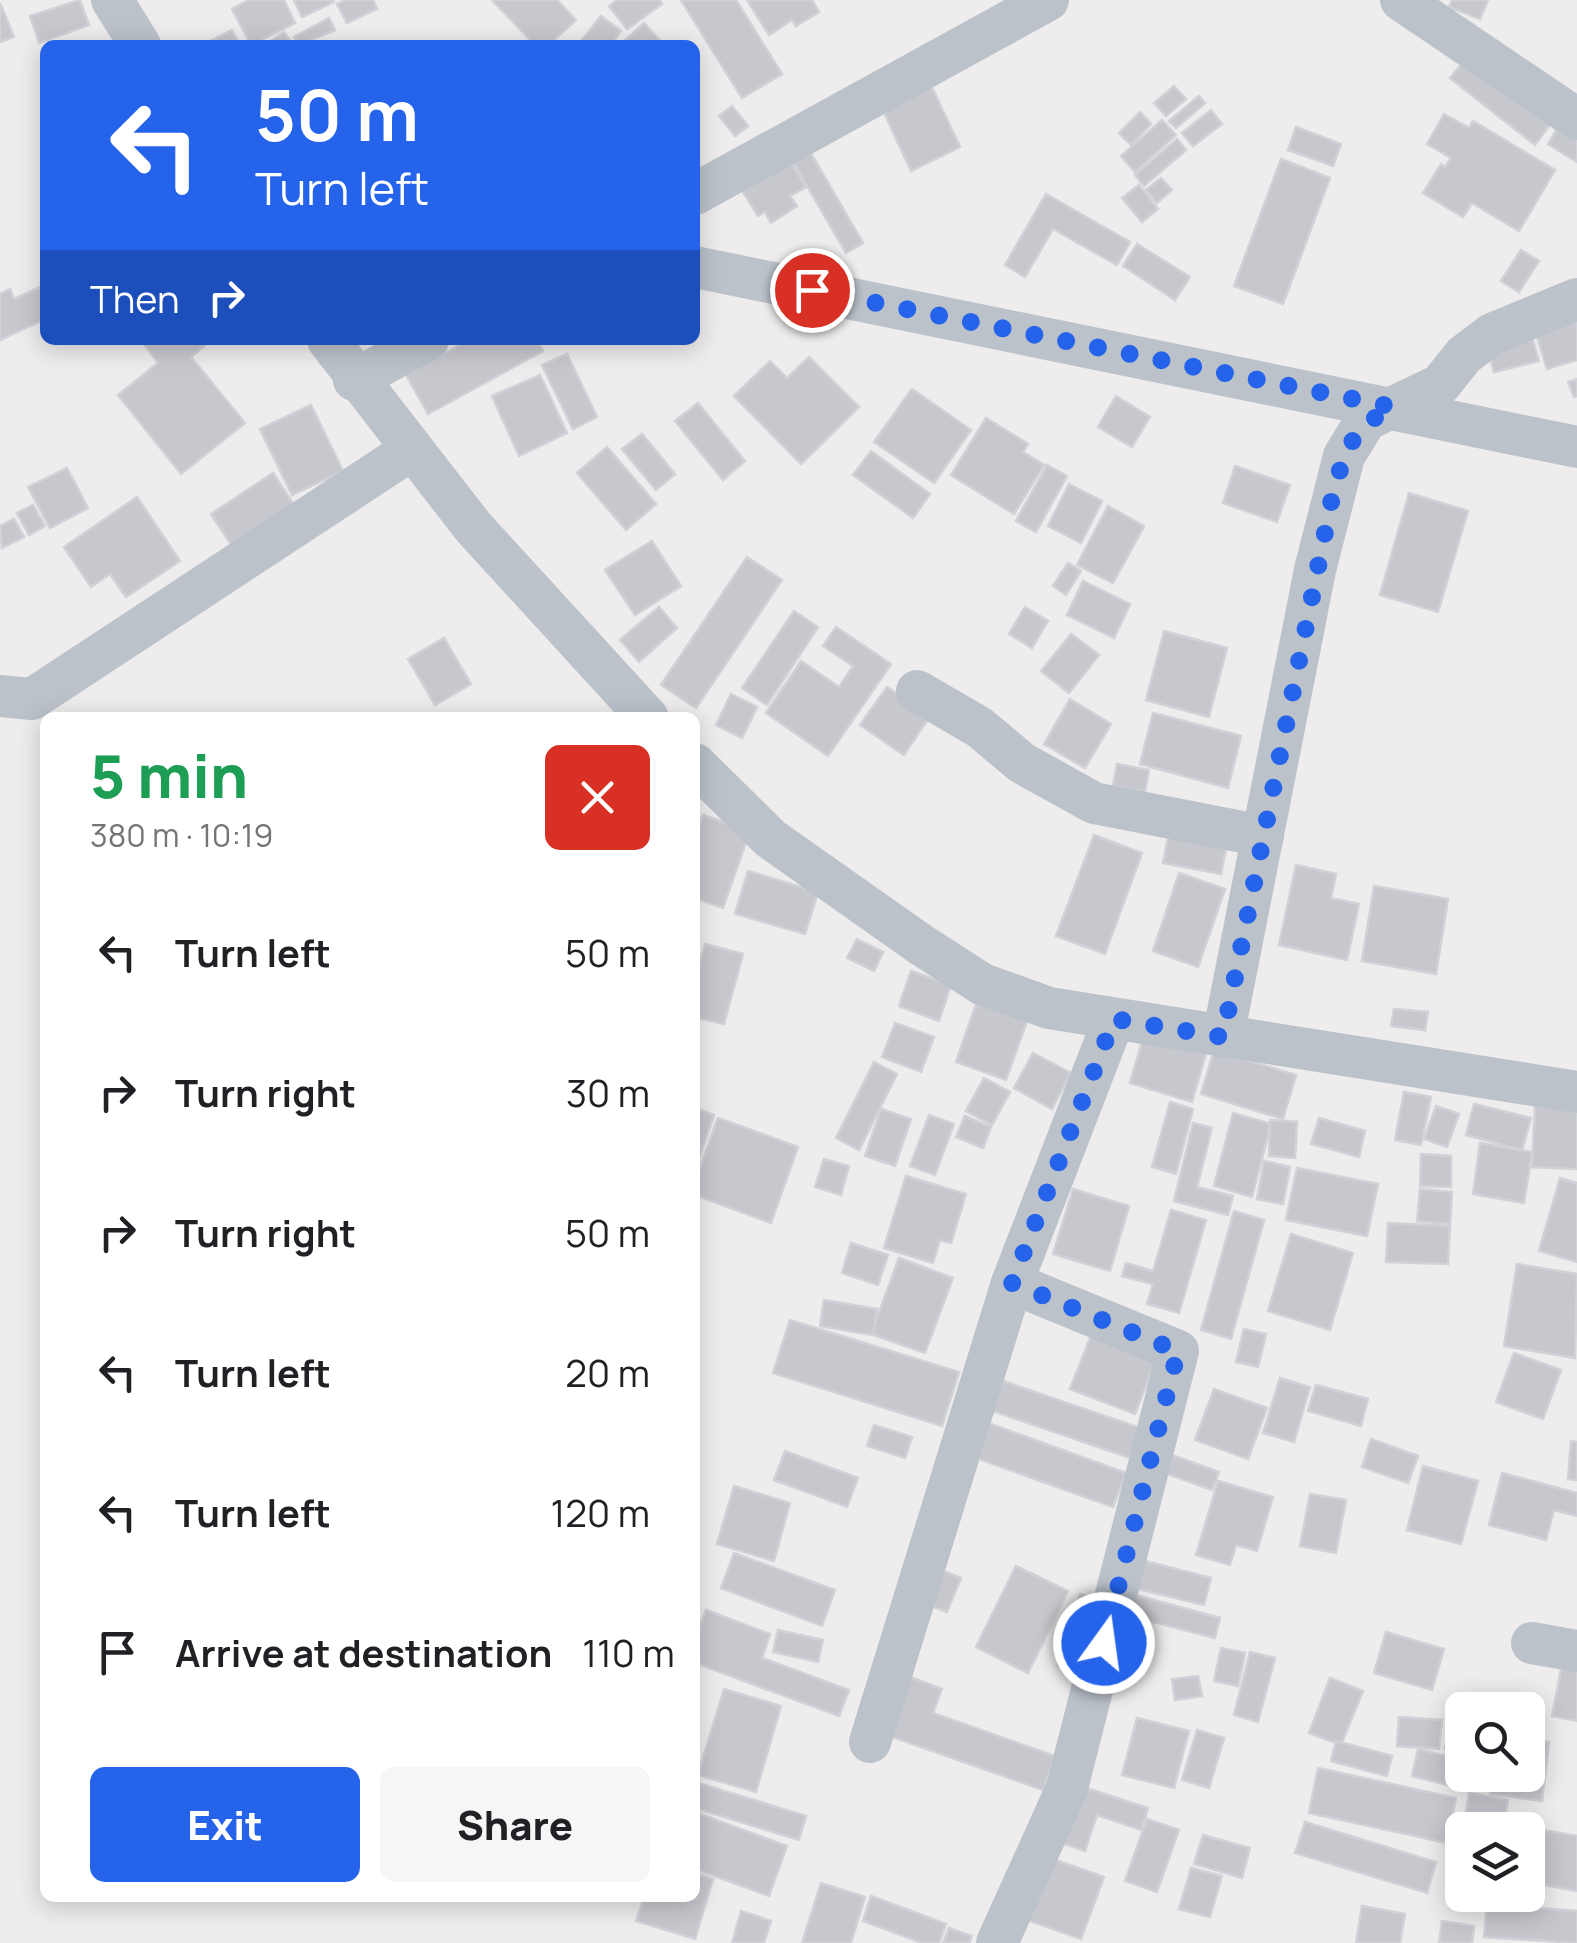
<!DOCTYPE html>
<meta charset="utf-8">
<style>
:root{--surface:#fff;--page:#f6f6f6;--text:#202124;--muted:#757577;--accent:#2563eb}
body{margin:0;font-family:Manrope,sans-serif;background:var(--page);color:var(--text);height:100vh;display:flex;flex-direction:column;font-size:38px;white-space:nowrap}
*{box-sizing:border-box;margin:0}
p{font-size:32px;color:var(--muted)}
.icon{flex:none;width:55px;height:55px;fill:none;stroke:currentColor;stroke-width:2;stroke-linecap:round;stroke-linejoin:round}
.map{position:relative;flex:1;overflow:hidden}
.drawer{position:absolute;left:40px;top:712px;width:660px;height:1190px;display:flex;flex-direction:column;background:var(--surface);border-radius:15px;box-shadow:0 5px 25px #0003}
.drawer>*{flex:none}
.top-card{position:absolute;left:40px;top:40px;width:660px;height:305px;border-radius:15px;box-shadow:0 5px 25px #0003;background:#2563eb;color:#fff;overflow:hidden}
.buttons{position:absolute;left:1445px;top:1692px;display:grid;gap:20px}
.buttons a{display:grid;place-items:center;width:100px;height:100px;border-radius:15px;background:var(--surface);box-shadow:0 5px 25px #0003;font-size:50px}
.pin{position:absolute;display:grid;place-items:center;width:85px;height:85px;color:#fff;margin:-42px;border:5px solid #fff;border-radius:50%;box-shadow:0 2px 10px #0007}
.me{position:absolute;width:110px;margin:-55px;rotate:14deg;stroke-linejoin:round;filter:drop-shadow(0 0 8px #0008)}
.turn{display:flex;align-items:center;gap:35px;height:210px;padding:0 50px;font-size:45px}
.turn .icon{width:130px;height:130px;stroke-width:2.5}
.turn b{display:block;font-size:70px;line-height:85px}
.then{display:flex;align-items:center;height:95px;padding:0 50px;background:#0003;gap:20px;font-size:38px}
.round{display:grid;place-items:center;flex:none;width:105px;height:105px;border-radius:15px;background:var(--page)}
.summary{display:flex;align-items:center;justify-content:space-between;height:170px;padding:0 50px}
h1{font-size:60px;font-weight:800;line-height:75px;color:#1e9e55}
.primary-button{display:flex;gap:20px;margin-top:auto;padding:20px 50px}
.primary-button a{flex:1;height:115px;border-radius:15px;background:var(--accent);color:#fff;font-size:40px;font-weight:800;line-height:115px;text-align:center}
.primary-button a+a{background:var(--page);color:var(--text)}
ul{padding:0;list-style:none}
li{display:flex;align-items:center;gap:30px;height:140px;padding:0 50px}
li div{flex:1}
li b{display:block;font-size:38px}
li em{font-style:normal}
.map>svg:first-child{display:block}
</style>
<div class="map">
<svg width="1577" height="1943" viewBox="0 0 1577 1943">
<rect width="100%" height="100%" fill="#eeecec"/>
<g fill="#c7c7ce" stroke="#d0d2d7" stroke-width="2.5">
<polygon points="80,0 89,25 39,43 30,16"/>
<polygon points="249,0 284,0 295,23 251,45 232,9"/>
<polygon points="294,0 333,0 334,2 302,17"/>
<polygon points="345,0 373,0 377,9 347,23 337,4"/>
<polygon points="492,0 557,0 576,20 549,45 535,45"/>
<polygon points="617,0 660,0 662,4 627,29 609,6"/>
<polygon points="681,0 736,0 782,74 742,98"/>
<polygon points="747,0 812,0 819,12 796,26 792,20 769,35"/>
<polygon points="1452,0 1488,0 1480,19 1449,7"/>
<polygon points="0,3 14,37 0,42"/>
<polygon points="601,16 621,31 611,45 578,45"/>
<polygon points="329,18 335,30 299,45 294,37"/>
<polygon points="644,23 664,45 620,45"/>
<polygon points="232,30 240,45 202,45"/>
<polygon points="284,32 293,45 265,45"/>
<polygon points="1468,56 1552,122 1535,145 1450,78"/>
<polygon points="931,85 960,147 911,171 882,108"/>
<polygon points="1174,86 1186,99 1166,116 1154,103"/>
<polygon points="1199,96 1205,103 1176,128 1169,121"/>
<polygon points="732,106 748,126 735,136 719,116"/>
<polygon points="1211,110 1222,124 1193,146 1182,133"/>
<polygon points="1140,112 1151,124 1131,145 1119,133"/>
<polygon points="1444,114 1469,128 1473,121 1555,170 1519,231 1472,203 1463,217 1423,193 1441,164 1445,167 1451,158 1427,144"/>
<polygon points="1162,120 1176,135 1135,172 1121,156"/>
<polygon points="1561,122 1577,132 1577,162 1548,144"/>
<polygon points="1296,127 1341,144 1333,166 1288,150"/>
<polygon points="1177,139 1186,150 1144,186 1135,175"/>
<polygon points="805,143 863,243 846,253 788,153"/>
<polygon points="786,154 806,187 790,196 797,206 771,223 765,212 758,216 738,184"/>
<polygon points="1281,159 1330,178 1283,304 1234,286"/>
<polygon points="1161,178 1172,190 1157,203 1146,190"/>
<polygon points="1139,185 1158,209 1142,222 1122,198"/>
<polygon points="1046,194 1130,242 1117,265 1053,229 1025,277 1005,265"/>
<polygon points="1137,244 1190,277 1175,300 1123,266"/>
<polygon points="1521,250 1539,261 1519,292 1501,281"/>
<polygon points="45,285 45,319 0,340 0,294 10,289 14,299"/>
<polygon points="1577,322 1577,360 1547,369 1535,330"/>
<polygon points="1532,337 1539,361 1494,372 1488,348"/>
<polygon points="149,340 211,340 191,357 245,423 181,474 118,395 158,363 144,344"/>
<polygon points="469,340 537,340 543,351 428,414 406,375"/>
<polygon points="567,354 597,417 573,429 542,365"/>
<polygon points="809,357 859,407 801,464 734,396 770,361 787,378"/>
<polygon points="540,375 567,433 519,456 492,396"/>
<polygon points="1577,379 1577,396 1574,397 1568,382"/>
<polygon points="912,389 971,430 934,483 874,442"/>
<polygon points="1116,396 1150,417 1132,447 1098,427"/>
<polygon points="698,403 745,461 723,480 675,421"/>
<polygon points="311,405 343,471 292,495 260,429"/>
<polygon points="986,418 1028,444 1023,452 1044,465 1014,514 951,475"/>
<polygon points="642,434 675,474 656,490 622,449"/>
<polygon points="607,447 656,504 626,530 577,473"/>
<polygon points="871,451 930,494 913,518 853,475"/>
<polygon points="1047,465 1067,476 1036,532 1016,521"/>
<polygon points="1235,466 1290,485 1277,522 1223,503"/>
<polygon points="67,468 88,508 50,528 28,487"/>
<polygon points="273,473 294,505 232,546 211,514"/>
<polygon points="1069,484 1102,501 1081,543 1048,526"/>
<polygon points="1409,493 1468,511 1438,612 1380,595"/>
<polygon points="137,497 180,561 126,597 110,574 91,587 64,547"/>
<polygon points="33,505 45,526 29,535 17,513"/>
<polygon points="1108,506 1144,526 1113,583 1077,565"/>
<polygon points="14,519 24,537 2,548 0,526"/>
<polygon points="652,541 681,586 635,615 605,570"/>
<polygon points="747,557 782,580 696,708 661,685"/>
<polygon points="1068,563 1081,571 1066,595 1053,586"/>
<polygon points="1083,581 1130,604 1114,638 1067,615"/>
<polygon points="659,607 677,628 639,662 620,640"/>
<polygon points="1025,607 1048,621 1032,648 1009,634"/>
<polygon points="794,611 818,627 767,705 742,688"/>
<polygon points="836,627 891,664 828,756 766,713 801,661 839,687 853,666 823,646"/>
<polygon points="1164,631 1227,648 1209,717 1146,700"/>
<polygon points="1071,634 1099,655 1069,693 1041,671"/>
<polygon points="444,638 471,684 435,705 408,659"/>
<polygon points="887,687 930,716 904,755 860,725"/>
<polygon points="731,694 757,707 742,738 716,725"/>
<polygon points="1070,699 1111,724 1085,768 1044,744"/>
<polygon points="1153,713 1241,736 1228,788 1140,764"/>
<polygon points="1117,764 1149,770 1145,792 1113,786"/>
<polygon points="703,815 750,831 723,908 695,898 695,837"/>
<polygon points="1169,833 1227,844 1221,874 1163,863"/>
<polygon points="1094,835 1142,853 1105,954 1056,936"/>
<polygon points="1296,865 1336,874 1331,898 1359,904 1347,960 1279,945"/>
<polygon points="748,871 818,892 805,934 735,914"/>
<polygon points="1179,873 1225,889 1198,967 1153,951"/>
<polygon points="1374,886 1448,899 1436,974 1362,961"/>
<polygon points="857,939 883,952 874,971 847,958"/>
<polygon points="705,944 743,954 724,1024 695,1017 695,981"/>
<polygon points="911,971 951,985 939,1021 899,1006"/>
<polygon points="979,995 1030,1013 1006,1080 956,1062"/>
<polygon points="1394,1009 1428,1012 1425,1030 1391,1026"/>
<polygon points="895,1023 934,1037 921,1072 882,1057"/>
<polygon points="1145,1031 1207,1050 1192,1102 1130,1083"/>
<polygon points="1214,1050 1296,1075 1283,1119 1201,1094"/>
<polygon points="1033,1053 1071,1073 1052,1109 1014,1088"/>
<polygon points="874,1062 897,1074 859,1150 836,1138"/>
<polygon points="984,1078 1010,1092 992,1125 966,1111"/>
<polygon points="1404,1092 1431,1097 1421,1145 1395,1140"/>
<polygon points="1170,1102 1193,1109 1176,1174 1152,1167"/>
<polygon points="1474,1104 1531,1118 1522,1150 1466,1135"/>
<polygon points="1436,1106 1459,1114 1447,1147 1424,1139"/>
<polygon points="1535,1106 1577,1107 1577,1169 1532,1167"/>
<polygon points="695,1108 714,1115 695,1170"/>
<polygon points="881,1109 911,1119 895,1166 865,1156"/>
<polygon points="1233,1113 1271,1124 1252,1197 1214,1186"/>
<polygon points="929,1115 954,1124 935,1175 910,1166"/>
<polygon points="965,1116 991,1127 983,1148 956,1137"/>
<polygon points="718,1118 798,1147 771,1223 695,1195 695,1181"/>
<polygon points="1319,1118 1365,1131 1359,1157 1311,1144"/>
<polygon points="1270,1120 1297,1122 1295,1158 1269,1156"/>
<polygon points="1193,1123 1212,1128 1197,1187 1233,1196 1228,1215 1174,1201"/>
<polygon points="1480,1143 1532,1152 1524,1203 1473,1194"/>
<polygon points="1421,1154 1451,1156 1451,1187 1420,1186"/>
<polygon points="824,1159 849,1166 841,1195 815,1187"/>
<polygon points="1264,1161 1290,1167 1283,1204 1257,1199"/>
<polygon points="1297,1168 1378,1184 1367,1236 1286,1220"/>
<polygon points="906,1176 966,1194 951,1243 940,1240 933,1263 884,1248"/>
<polygon points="1560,1178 1577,1183 1577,1262 1539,1251"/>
<polygon points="1073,1189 1129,1206 1110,1271 1053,1254"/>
<polygon points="1420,1189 1452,1192 1450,1224 1417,1221"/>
<polygon points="1171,1210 1206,1220 1179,1313 1147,1304 1153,1284 1122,1276 1126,1263 1153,1271"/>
<polygon points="1234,1211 1264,1220 1231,1339 1201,1330"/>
<polygon points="1388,1223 1450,1226 1448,1264 1386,1262"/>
<polygon points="1291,1234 1353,1253 1330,1330 1268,1311"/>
<polygon points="851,1243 888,1255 878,1285 842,1273"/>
<polygon points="899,1258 953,1278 925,1353 871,1334"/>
<polygon points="1517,1264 1577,1274 1575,1358 1504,1346"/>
<polygon points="824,1300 877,1309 873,1335 820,1326"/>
<polygon points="790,1320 959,1372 942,1426 773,1373"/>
<polygon points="1095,1325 1160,1350 1135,1414 1070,1389"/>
<polygon points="1244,1329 1266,1334 1258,1367 1236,1362"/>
<polygon points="1514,1353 1561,1370 1543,1419 1496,1402"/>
<polygon points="1280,1378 1310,1387 1294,1442 1263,1433"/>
<polygon points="1003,1381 1149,1431 1139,1461 993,1411"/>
<polygon points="1316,1385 1368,1399 1361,1426 1308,1411"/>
<polygon points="1214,1389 1267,1408 1248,1459 1195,1440"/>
<polygon points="988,1423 1126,1473 1113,1507 976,1458"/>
<polygon points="874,1425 912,1437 905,1458 867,1446"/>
<polygon points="1371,1439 1418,1456 1408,1483 1362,1467"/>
<polygon points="1571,1441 1577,1442 1577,1480 1568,1479"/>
<polygon points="785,1451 858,1478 847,1507 774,1480"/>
<polygon points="1172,1455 1219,1472 1212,1490 1165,1473"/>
<polygon points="1423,1466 1478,1481 1461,1544 1407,1530"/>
<polygon points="1502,1473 1577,1493 1577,1516 1554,1510 1546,1540 1489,1525"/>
<polygon points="1218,1481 1273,1497 1257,1551 1236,1545 1230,1565 1196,1555"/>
<polygon points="734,1486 790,1503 774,1561 717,1544"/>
<polygon points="1310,1494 1346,1500 1336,1553 1300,1546"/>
<polygon points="734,1553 835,1590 822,1626 721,1588"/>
<polygon points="1137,1559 1211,1578 1204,1605 1130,1587"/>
<polygon points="1016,1566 1068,1591 1028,1673 976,1647"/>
<polygon points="936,1568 961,1578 947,1612 923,1603"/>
<polygon points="1128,1593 1220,1618 1215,1638 1123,1614"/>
<polygon points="1080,1594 1105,1601 1084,1673 1058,1666"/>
<polygon points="706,1610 770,1634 762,1658 849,1690 839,1716 695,1663 695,1638"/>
<polygon points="778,1630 823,1640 818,1662 773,1652"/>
<polygon points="1386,1632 1444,1649 1432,1690 1374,1673"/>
<polygon points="1221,1648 1245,1653 1238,1686 1214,1681"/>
<polygon points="1250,1652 1275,1658 1258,1722 1234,1715"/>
<polygon points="1564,1654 1577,1657 1577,1721 1552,1716"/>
<polygon points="905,1675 942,1689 933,1713 1055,1756 1043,1790 884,1734"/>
<polygon points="1198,1676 1202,1696 1175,1700 1172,1679"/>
<polygon points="1330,1678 1363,1691 1341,1745 1309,1733"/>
<polygon points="724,1689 781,1706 756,1792 698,1775"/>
<polygon points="1399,1717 1442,1720 1439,1749 1397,1746"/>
<polygon points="1137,1718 1189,1731 1174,1788 1122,1775"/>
<polygon points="1449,1728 1462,1730 1462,1752 1445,1749"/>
<polygon points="1197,1730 1224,1738 1209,1788 1182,1780"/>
<polygon points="1528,1739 1549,1742 1542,1801 1490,1794 1492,1775 1528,1775"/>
<polygon points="1336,1741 1392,1756 1387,1776 1331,1761"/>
<polygon points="1418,1749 1462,1760 1462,1775 1471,1775 1468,1790 1412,1776"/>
<polygon points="1318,1768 1456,1798 1447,1843 1309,1813"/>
<polygon points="695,1782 806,1816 799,1840 695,1808"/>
<polygon points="1077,1785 1148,1808 1141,1830 1097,1815 1085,1851 1059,1842"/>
<polygon points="1469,1793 1508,1800 1503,1830 1463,1830"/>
<polygon points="695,1812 787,1846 769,1896 695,1869"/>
<polygon points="1147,1819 1179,1830 1157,1892 1125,1881"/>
<polygon points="1305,1822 1436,1862 1427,1893 1295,1853"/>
<polygon points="1508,1824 1577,1836 1577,1891 1528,1882 1528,1830 1507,1830"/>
<polygon points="1462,1832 1462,1871 1456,1870"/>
<polygon points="1203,1835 1250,1848 1242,1878 1194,1864"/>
<polygon points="1050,1858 1104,1877 1081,1939 1027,1920"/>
<polygon points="1191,1868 1222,1876 1210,1917 1179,1909"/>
<polygon points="695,1873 713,1879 695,1939 636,1921 644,1898 695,1898"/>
<polygon points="821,1883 865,1897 851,1943 802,1943"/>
<polygon points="871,1896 946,1924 939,1943 922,1943 863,1921"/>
<polygon points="1487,1904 1577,1911 1577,1943 1484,1937"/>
<polygon points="1362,1906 1405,1914 1400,1943 1356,1943"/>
<polygon points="741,1911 771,1921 764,1943 732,1943"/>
<polygon points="1442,1921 1474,1926 1472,1943 1439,1943"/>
<polygon points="949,1928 972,1936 969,1943 943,1943"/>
</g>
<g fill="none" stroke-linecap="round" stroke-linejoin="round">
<g stroke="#bbc2ca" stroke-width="42">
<polyline points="112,0 140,45"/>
<polyline points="1401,0 1577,119"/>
<polyline points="695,194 1048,0"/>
<polyline points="695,267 1577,447"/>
<polyline points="328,340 474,528 648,718"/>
<polyline points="354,380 428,340"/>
<polyline points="917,691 979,727 1022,763 1094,803 1263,836"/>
<polyline points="0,696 32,699 411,450"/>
<polyline points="695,764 771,839 920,944 982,984 1049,1008 1577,1092"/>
<polyline points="1223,1037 1315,570 1344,456 1366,420 1440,385 1464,355 1492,334 1577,299"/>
<polyline points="1532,1643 1577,1651"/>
<polyline points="870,1742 1012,1283 1114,1019"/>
<polyline points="997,1943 1067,1788 1178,1351 1012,1283"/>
</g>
</g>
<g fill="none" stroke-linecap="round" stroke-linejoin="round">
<path stroke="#2563eb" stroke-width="18" stroke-dasharray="0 32.4" d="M812,290L1394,407C1349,429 1345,452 1332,498L1223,1037L1114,1019L1012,1283L1178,1351L1104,1643"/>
</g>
</svg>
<div class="buttons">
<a><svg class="icon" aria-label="search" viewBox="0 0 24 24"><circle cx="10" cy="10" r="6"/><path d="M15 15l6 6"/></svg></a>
<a><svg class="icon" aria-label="layers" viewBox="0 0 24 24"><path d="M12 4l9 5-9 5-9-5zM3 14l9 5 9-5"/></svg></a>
</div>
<div class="pin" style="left:812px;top:290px;background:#d93025"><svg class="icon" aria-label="arrive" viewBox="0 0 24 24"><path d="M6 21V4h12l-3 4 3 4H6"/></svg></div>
<svg class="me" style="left:1104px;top:1643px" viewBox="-20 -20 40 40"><circle r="17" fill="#2563eb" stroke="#fff" stroke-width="3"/><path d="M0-11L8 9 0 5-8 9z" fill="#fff"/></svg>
<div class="top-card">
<div class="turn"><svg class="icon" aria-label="left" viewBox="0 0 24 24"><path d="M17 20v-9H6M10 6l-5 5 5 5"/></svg><div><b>50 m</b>Turn left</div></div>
<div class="then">Then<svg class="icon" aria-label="right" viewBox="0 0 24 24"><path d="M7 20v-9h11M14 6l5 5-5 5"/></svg></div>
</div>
<section class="drawer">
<div class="summary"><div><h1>5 min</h1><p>380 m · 10:19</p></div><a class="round" style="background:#d93025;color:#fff"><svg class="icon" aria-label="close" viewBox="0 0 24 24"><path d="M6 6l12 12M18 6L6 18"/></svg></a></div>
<ul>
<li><svg class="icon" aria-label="left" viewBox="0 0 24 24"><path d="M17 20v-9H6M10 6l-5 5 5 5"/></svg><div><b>Turn left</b></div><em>50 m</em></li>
<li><svg class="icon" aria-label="right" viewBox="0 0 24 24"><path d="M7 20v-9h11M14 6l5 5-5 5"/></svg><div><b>Turn right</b></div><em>30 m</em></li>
<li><svg class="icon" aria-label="right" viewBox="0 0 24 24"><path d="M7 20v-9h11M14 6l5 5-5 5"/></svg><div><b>Turn right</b></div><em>50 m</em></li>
<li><svg class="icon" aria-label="left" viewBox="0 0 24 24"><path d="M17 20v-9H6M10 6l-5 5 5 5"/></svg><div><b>Turn left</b></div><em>20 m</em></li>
<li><svg class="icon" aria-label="left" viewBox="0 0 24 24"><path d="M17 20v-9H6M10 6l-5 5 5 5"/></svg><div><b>Turn left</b></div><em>120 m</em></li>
<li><svg class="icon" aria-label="arrive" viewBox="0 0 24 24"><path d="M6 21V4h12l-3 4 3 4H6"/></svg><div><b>Arrive at destination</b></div><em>110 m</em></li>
</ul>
<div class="primary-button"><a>Exit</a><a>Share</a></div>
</section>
</div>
